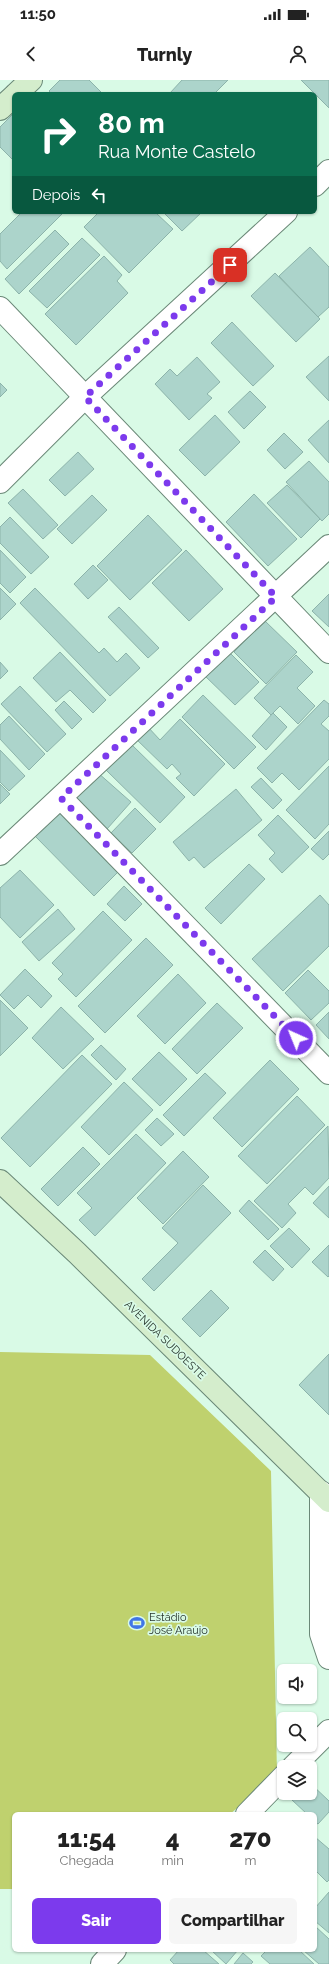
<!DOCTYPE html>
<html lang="pt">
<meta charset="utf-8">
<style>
:root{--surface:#fff;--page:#f6f6f6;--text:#222;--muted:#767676;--accent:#7c3aed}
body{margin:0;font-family:Raleway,sans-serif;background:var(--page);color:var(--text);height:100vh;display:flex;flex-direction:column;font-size:15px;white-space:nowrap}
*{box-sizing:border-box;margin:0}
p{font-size:13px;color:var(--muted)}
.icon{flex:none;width:22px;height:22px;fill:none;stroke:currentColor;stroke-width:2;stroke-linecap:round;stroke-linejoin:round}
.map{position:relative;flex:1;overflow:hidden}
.details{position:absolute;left:12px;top:1732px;width:305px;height:140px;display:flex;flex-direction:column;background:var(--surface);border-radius:6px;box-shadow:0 1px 3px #0004}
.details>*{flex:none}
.hud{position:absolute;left:12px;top:12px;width:305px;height:122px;border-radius:6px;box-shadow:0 1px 3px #0004;background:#0b6e4f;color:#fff;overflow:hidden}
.fabs{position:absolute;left:277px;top:1584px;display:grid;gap:8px}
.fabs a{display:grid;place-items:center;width:40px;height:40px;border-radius:6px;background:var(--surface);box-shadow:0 1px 3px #0004;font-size:20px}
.pin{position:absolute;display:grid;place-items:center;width:34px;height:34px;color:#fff;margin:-17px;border-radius:8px;box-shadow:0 2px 6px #0006}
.me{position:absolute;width:44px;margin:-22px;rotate:316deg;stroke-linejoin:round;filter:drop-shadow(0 0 3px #0008)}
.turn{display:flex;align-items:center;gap:14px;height:84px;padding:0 20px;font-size:18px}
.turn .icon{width:52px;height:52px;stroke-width:2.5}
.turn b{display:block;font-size:28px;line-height:34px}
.then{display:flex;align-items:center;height:38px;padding:0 20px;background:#0003;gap:8px;font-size:15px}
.eta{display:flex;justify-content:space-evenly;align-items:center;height:68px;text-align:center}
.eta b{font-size:24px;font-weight:800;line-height:28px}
.button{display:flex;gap:8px;margin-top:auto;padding:8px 20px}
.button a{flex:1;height:46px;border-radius:6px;background:var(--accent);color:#fff;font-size:16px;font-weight:800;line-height:46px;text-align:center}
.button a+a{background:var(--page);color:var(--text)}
.status{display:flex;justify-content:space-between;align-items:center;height:28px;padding:0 20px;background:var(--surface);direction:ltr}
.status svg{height:11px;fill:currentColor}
header{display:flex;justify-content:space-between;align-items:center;height:52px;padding:0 20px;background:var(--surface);font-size:18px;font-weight:800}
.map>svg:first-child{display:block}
</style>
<div class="status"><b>11:50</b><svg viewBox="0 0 49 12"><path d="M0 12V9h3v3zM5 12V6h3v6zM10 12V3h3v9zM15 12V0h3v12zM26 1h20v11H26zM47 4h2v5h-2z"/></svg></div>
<header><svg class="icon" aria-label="back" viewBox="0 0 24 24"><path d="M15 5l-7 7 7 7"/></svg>Turnly<svg class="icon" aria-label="person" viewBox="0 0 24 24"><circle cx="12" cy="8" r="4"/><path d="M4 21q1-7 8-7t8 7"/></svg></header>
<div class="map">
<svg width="329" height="1884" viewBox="0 0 329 1884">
<rect width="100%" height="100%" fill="#d9fae6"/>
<polygon fill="#bfd16e" points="0,1272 150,1275 271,1391 277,1695 230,1734 14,1734 14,1809 0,1809"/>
<g fill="#acd4cb" stroke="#8cb3aa">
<polygon points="60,0 89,0 103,14 52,14 49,11"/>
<polygon points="182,0 228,0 214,14 171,14 170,13"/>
<polygon points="301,0 329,0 329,28"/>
<polygon points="14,33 14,81 0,67 0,47"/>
<polygon points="22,132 64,132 7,189 0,181 0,154"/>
<polygon points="99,132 155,132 173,149 129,193 84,147"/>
<polygon points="163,132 202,132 182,151"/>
<polygon points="55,150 69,164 19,214 5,199"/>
<polygon points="82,158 100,175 47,228 29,211"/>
<polygon points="310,167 329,187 329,227 318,237 279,196"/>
<polygon points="104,176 122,195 117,201 128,213 76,265 45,234"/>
<polygon points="275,193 320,239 296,262 251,216"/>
<polygon points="232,242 274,286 253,306 211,263"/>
<polygon points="329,276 329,321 306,297"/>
<polygon points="197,277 220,302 207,314 212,318 189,340 155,304 170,289 177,296"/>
<polygon points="0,303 7,310 0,317"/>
<polygon points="250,311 266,327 244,349 228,332"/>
<polygon points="215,335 240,362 205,396 179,370"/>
<polygon points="329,340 329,383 308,360"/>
<polygon points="284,353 303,372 285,389 267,370"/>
<polygon points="78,372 94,389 65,416 49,400"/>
<polygon points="309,381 329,402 329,434 322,441 286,402"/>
<polygon points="287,405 320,439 301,458 267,423"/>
<polygon points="23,409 58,445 43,459 8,423"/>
<polygon points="254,414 297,459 268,486 226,442"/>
<polygon points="92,415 107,430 72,464 57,449"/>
<polygon points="148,435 182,470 130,520 97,486"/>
<polygon points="10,437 49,477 31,494 0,463 0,447"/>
<polygon points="0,470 26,497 10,513 0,503"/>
<polygon points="186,470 223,509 189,541 152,503"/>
<polygon points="93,485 108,500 88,519 74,504"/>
<polygon points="0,508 16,524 0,540"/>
<polygon points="35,508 99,573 104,568 117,582 126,573 140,588 110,616 20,523"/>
<polygon points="329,514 329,547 312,531"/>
<polygon points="119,527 159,568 148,578 108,537"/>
<polygon points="265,541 297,572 266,604 234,572"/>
<polygon points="228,571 259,602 235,625 204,595"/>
<polygon points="60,572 106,620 93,633 70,610 56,622 33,598"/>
<polygon points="296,575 313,592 297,608 315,626 298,644 280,626 271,635 254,618"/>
<polygon points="0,582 8,591 0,599"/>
<polygon points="20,606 66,654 47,672 1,624"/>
<polygon points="203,615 256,667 234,689 182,637"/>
<polygon points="324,620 329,624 329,636 321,644 329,651 329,679 299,710 282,693 272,703 257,688"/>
<polygon points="64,621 82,639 72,649 55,630"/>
<polygon points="273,633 287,647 266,670 252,656"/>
<polygon points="9,636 45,674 29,690 0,659 0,645"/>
<polygon points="180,639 225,684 194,716 176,698 181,694 172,684 167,689 135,658 147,646 160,660"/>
<polygon points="131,664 185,717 160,743 106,690"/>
<polygon points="0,670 25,696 9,711 0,702"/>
<polygon points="329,686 329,744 315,759 286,730"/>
<polygon points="97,692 131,722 107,749 72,719"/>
<polygon points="261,698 282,720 273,729 251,707"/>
<polygon points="0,704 10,714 0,724"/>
<polygon points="236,709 262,740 204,788 194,777 189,781 173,762"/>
<polygon points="135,728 156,749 132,773 111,753"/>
<polygon points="62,730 121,789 94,816 35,756"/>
<polygon points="278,735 309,767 282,793 269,779 275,773 258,755"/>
<polygon points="329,751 329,774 323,780 311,769"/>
<polygon points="249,784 265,799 221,844 205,828"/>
<polygon points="20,790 54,825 20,858 0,837 0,808"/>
<polygon points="124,806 142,824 125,841 107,824"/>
<polygon points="320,815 329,825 329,866 283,911 252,879"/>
<polygon points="58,829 75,849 39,881 22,862"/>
<polygon points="103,831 132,860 76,917 58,899 63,894 52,883"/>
<polygon points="146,858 173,885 105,953 78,926"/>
<polygon points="25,889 52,916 41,928 28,915 14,929 0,915"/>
<polygon points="308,890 329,911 329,923 311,940 285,913"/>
<polygon points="178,894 206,923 165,964 137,936"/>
<polygon points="0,920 28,948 0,976"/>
<polygon points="217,923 243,948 197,994 172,969"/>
<polygon points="61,927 94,959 63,989 32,958"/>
<polygon points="329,932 329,959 316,945"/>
<polygon points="101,965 126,989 116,1000 91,975"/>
<polygon points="159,972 187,999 160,1026 132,999"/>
<polygon points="82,975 112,1004 30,1087 1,1058"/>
<polygon points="270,980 299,1009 242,1067 213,1038"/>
<polygon points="205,993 226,1013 184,1056 163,1035"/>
<polygon points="124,1002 153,1030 109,1075 81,1047"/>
<polygon points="297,1016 325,1045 267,1104 238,1076"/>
<polygon points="157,1038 174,1054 161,1066 145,1050"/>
<polygon points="328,1046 329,1098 313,1115 305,1107 288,1124 296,1133 282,1148 254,1121"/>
<polygon points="136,1054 166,1083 95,1156 79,1140 92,1128 77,1113"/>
<polygon points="83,1067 100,1084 58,1126 41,1109"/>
<polygon points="183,1071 209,1097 163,1144 137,1118"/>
<polygon points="203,1105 231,1133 154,1211 142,1199 178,1163 162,1148"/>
<polygon points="329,1106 329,1138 313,1123"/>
<polygon points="249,1120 279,1149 268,1160 239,1131"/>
<polygon points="289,1148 310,1169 292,1188 270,1166"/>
<polygon points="329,1165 329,1196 328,1197 312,1182"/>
<polygon points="265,1170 284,1189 273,1201 253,1182"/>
<polygon points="211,1210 229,1228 200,1257 182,1239"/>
<polygon points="329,1274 329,1335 299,1305"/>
<polygon points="310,1703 329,1721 329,1732 318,1744 315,1742 315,1734 307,1734 292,1720 299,1713 310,1713"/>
<polygon points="315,1757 329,1769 329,1800 327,1802 315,1790"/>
<polygon points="329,1812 329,1853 315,1841 315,1828"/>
<polygon points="315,1846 329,1859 329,1884 319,1884 303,1870 315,1870"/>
<polygon points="179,1870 203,1870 219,1884 174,1884 170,1880"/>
<polygon points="211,1870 238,1870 226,1884"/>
<polygon points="267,1870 299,1870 314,1884 270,1884 261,1876"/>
<polygon points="243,1873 253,1882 251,1884 234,1884"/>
</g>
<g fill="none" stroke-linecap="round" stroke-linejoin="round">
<g stroke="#6a8877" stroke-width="24">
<g id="street">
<polyline points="315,105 329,91"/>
<polyline points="0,228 329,572"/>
<polyline points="0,402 85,317 286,132"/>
<polyline points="61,718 329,993"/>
<polyline points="0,774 329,466"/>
<polyline points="321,1412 321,1554 329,1578"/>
<polyline points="293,1687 329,1651"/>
<polyline points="247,1734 284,1696"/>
<polyline points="102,1884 115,1870"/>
</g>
</g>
<g stroke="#6a8877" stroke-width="24">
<g id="secondary">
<polyline points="16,14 31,0"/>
<polyline points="0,29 14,16"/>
<polyline points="0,1101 77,1173 329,1421"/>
</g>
</g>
<use href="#street" stroke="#fff" stroke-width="22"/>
<use href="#secondary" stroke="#d4edcc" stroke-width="22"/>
</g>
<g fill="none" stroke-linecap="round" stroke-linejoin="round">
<polyline stroke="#7c3aed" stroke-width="7" stroke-dasharray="0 12.6" points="230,185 85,317 276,517 61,718 296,958"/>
</g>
<defs>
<g id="stadium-bare" transform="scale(1.2)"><path d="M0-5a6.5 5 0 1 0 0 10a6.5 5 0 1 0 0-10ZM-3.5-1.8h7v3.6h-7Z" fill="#4076e6" stroke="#d9fae6" stroke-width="2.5" paint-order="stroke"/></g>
</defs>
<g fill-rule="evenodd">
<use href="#stadium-bare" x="137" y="1543"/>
</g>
<g text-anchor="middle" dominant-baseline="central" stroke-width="3.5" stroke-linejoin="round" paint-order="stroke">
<g font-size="11" fill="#27342c" stroke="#d9fae6">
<text transform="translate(165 1260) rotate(44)">AVENIDA SUDOESTE</text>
</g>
<g font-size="11" fill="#27342c" stroke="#d9fae6" text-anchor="start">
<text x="149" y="1537">Estádio<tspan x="149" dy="13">José Araújo</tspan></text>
</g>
</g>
</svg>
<div class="fabs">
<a><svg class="icon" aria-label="sound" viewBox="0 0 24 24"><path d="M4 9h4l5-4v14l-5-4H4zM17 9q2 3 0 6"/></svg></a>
<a><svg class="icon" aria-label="search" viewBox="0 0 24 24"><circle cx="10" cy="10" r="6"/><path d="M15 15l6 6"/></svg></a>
<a><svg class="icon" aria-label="layers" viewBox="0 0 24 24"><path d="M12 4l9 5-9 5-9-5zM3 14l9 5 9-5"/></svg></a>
</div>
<div class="pin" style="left:230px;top:185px;background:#d93025"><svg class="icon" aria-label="arrive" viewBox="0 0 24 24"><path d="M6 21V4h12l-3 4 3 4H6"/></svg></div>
<svg class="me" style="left:296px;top:958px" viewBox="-20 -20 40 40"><circle r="17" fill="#7c3aed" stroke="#fff" stroke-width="3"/><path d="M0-11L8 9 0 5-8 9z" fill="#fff"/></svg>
<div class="hud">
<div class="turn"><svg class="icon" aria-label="right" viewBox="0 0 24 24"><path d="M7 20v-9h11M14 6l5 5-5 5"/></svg><div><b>80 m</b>Rua Monte Castelo</div></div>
<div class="then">Depois<svg class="icon" aria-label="left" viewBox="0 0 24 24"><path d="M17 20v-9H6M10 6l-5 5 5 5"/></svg></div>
</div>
<section class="details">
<div class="eta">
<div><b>11:54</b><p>Chegada</p></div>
<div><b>4</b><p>min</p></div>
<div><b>270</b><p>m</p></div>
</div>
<div class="button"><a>Sair</a><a>Compartilhar</a></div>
</section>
</div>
